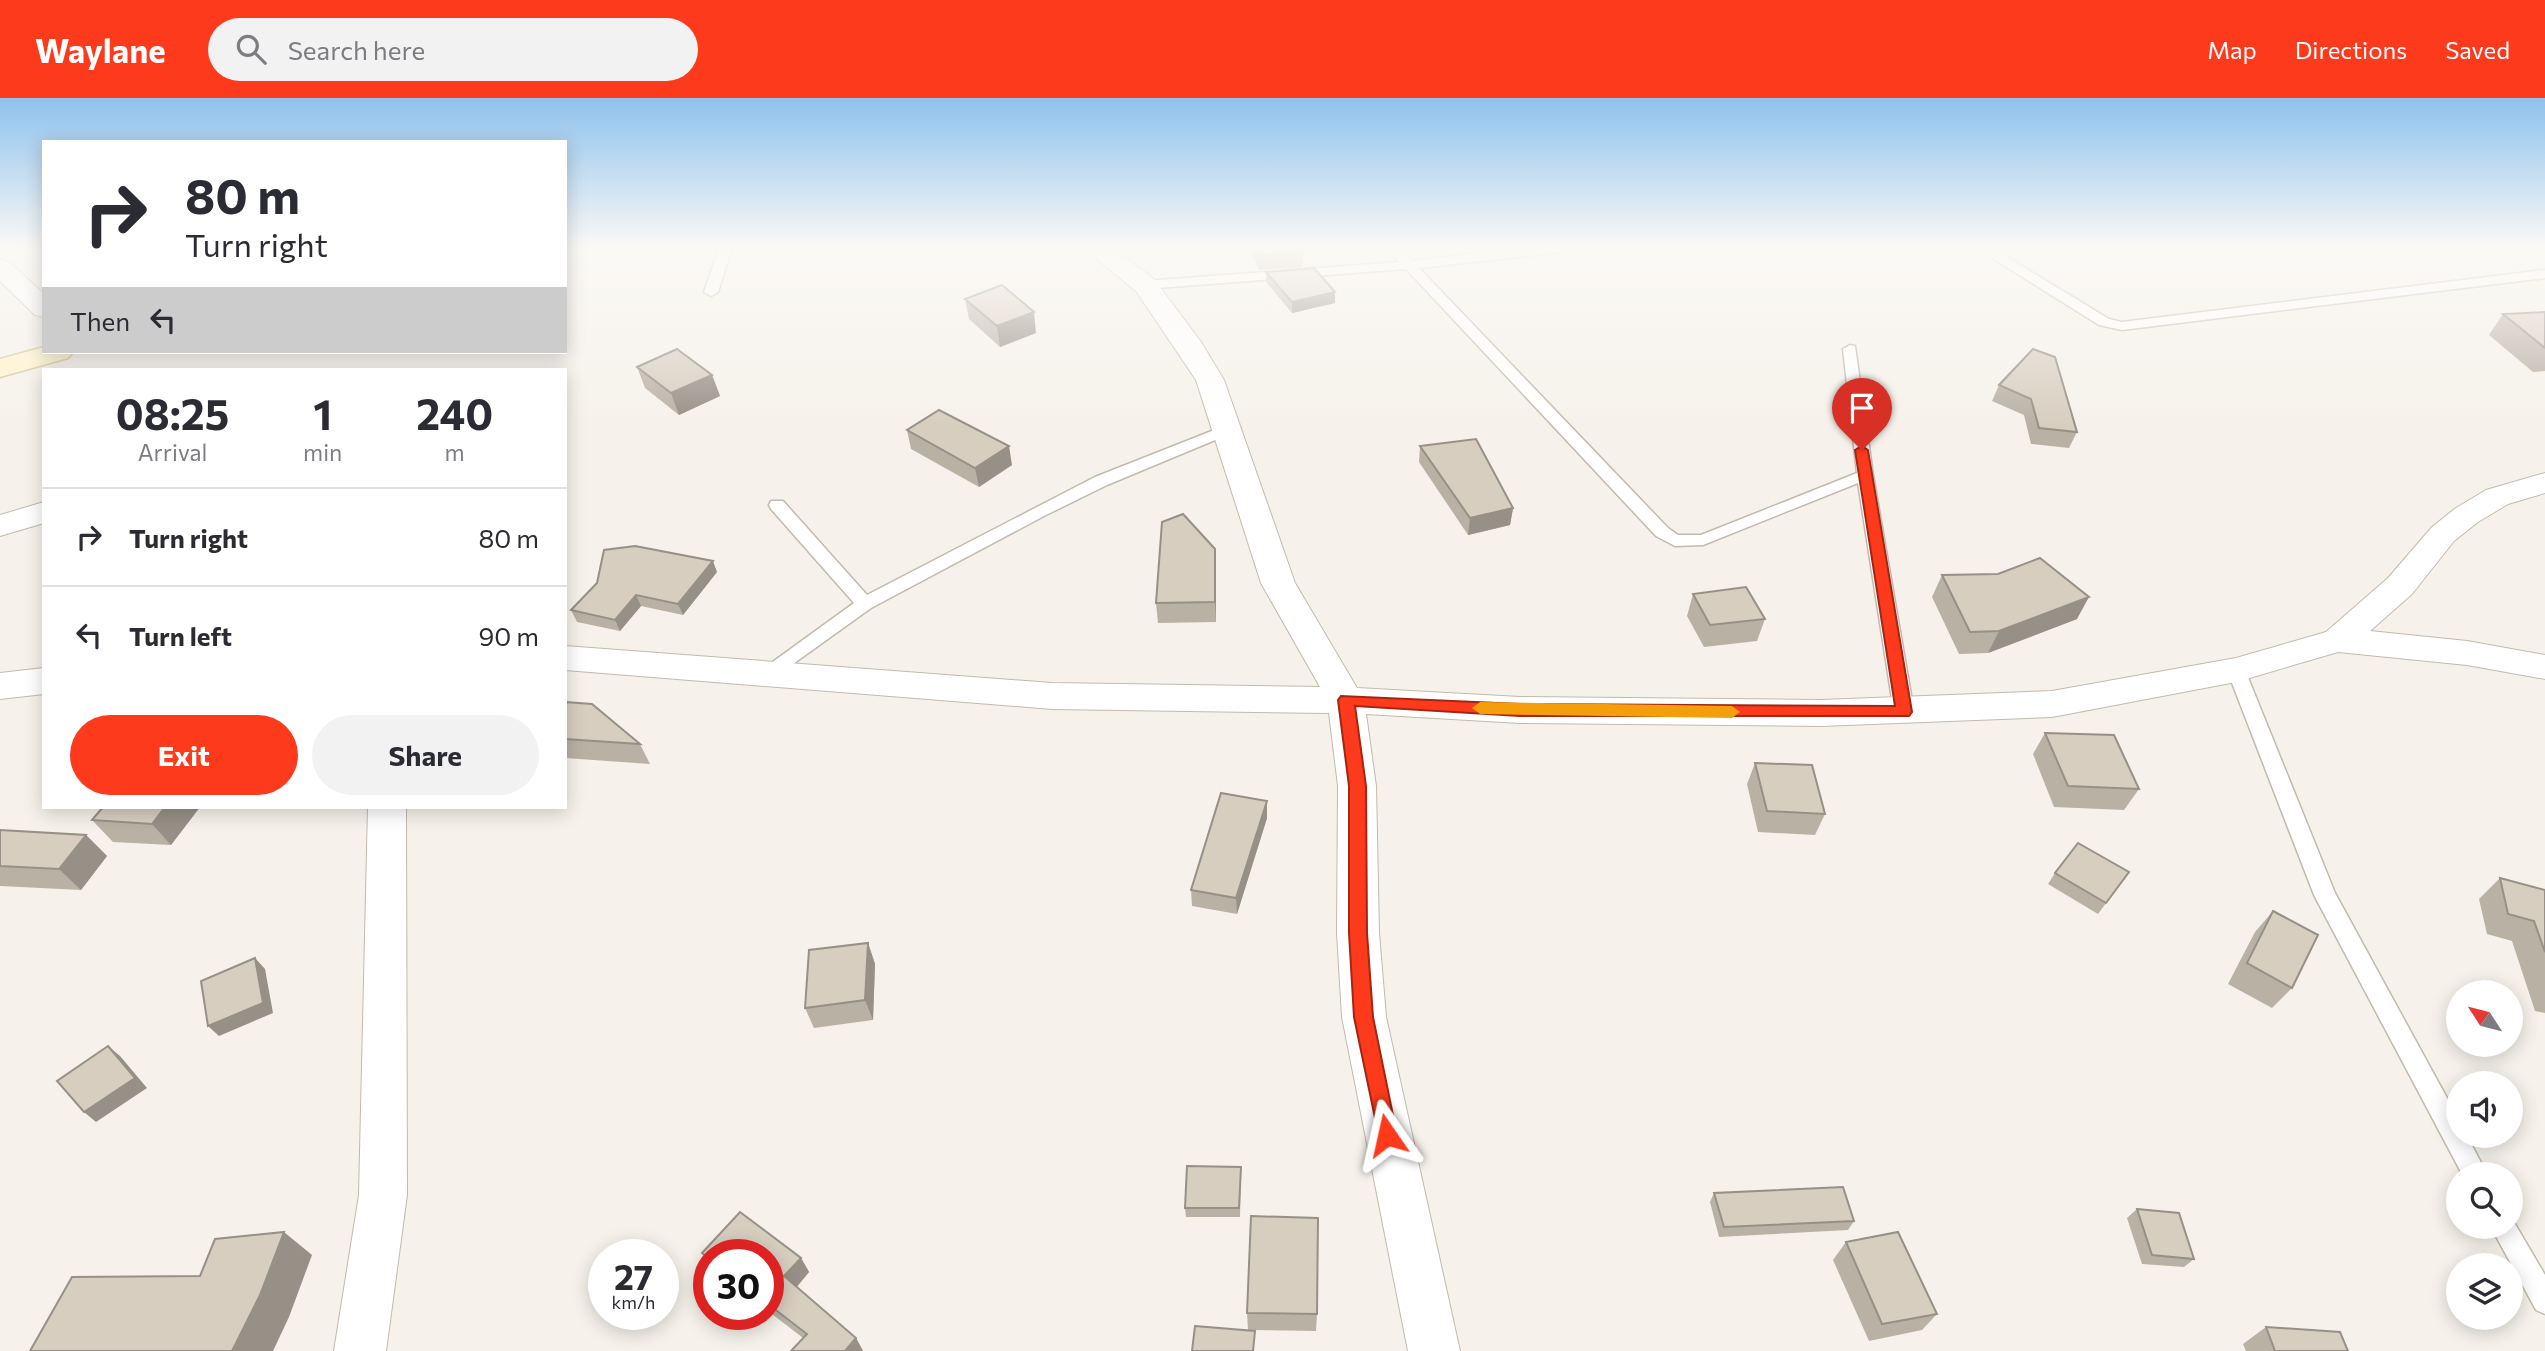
<!DOCTYPE html>
<style>
:root{--surface:#fff;--page:#f2f2f3;--text:#2b2b33;--muted:#7c7c81;--line:#e1e1e2;--accent:#fd3a1b}
body{margin:0;font-family:Commissioner,sans-serif;background:var(--page);color:var(--text);height:100vh;display:flex;flex-direction:column;font-size:26px;white-space:nowrap}
*{box-sizing:border-box;margin:0}
p{font-size:23px;color:var(--muted)}
.icon{flex:none;width:38px;height:38px;fill:none;stroke:currentColor;stroke-width:2;stroke-linecap:round;stroke-linejoin:round}
.map{position:relative;flex:1;overflow:hidden}
.drawer{position:absolute;left:42px;top:270px;width:525px;height:441px;display:flex;flex-direction:column;background:var(--surface);border-radius:0px;box-shadow:0 4px 18px #0003}
.drawer>*{flex:none}
.hud{position:absolute;left:42px;top:42px;width:525px;height:214px;border-radius:0px;box-shadow:0 4px 18px #0003;background:#fff;color:var(--text);overflow:hidden}
.needle{width:46px;rotate:306deg}
.tools{position:absolute;left:2446px;top:882px;display:grid;gap:14px}
.tools a{display:grid;place-items:center;width:77px;height:77px;border-radius:50%;background:var(--surface);box-shadow:0 4px 18px #0003;font-size:35px}
.speed{position:absolute;left:588px;top:1141px;display:flex;gap:14px;font-size:35px;font-weight:700;text-align:center}
.speed>*{display:grid;place-content:center;width:91px;height:91px;border-radius:50%;background:var(--surface);box-shadow:0 4px 18px #0003;line-height:1}
.speed small{font-size:18px;font-weight:400}
.speed .limit{border:10px solid #d22;background:#fff;color:#111}
.pin{position:absolute;display:grid;place-items:center;width:60px;height:60px;color:#fff;margin:-72px -30px;border-radius:50% 50% 50% 0;rotate:-45deg;box-shadow:0 0 7px #0007}
.pin .icon{rotate:45deg}
.me{position:absolute;width:77px;margin:-38px;rotate:349deg;stroke-linejoin:round;filter:drop-shadow(0 0 5px #0008)}
.turn{display:flex;align-items:center;gap:24px;height:147px;padding:0 28px;font-size:32px}
.turn .icon{width:91px;height:91px;stroke-width:2.5}
.turn b{display:block;font-size:49px;line-height:60px}
.then{display:flex;align-items:center;height:66px;padding:0 28px;background:#0003;gap:14px;font-size:26px}
.eta{display:flex;justify-content:space-evenly;align-items:center;height:119px;text-align:center}
.eta b{font-size:42px;font-weight:700;line-height:49px}
.action{display:flex;gap:14px;margin-top:auto;padding:14px 28px}
.action a{flex:1;height:80px;border-radius:42px;background:var(--accent);color:#fff;font-size:28px;font-weight:700;line-height:80px;text-align:center}
.action a+a{background:var(--page);color:var(--text)}
ul{padding:0;list-style:none}
li{display:flex;align-items:center;gap:21px;height:98px;padding:0 28px;border-top:2px solid var(--line)}
li div{flex:1}
li b{display:block;font-size:26px}
li em{font-style:normal}
header{display:flex;align-items:center;gap:42px;box-sizing:border-box;height:98px;padding:0 35px;background:var(--accent);color:#fff}
header strong{font-size:33px}
nav{display:flex;gap:38px;margin-inline-start:auto;font-size:24px}
.search{width:490px;height:63px;background:var(--page);display:flex;align-items:center;gap:18px;box-sizing:border-box;padding:0 24px;border-radius:38px;color:var(--muted);font-size:26px}
.map>svg:first-child{display:block}
</style>
<header>
<strong>Waylane</strong>
<div class="search"><svg class="icon" aria-label="search" viewBox="0 0 24 24"><circle cx="10" cy="10" r="6"/><path d="M15 15l6 6"/></svg>Search here</div>
<nav><a>Map</a><a>Directions</a><a>Saved</a></nav>
</header>
<div class="map">
<svg width="2545" height="1253" viewBox="0 0 2545 1253">
<rect width="100%" height="100%" fill="#f6f2eb"/>
<g fill="none" stroke-linecap="round" stroke-linejoin="round">
<g stroke="#c2baad" stroke-width="3">
<g id="lane">
<polygon points="719,150 732,150 718,194 711,198 704,194"/>
<polygon points="1387,150 1401,150 1412,163 1524,150 1569,150 1563,154 1419,170 1668,430 1678,437 1701,437 1857,375 1843,251 1850,247 1855,248 1873,377 1914,614 1911,619 1904,621 1894,614 1858,385 1703,447 1675,448 1656,438 1406,171 1145,191 1138,187 1145,183 1399,164"/>
<polygon points="1976,150 1992,150 2109,221 2122,224 2545,172 2545,180 2122,232 2099,227"/>
<polygon points="1227,327 1235,332 1232,335 1107,387 1044,418 871,510 772,581 765,583 756,576 854,505 771,411 769,407 771,403 783,403 867,497 1095,379"/>
<polygon points="2236,565 2245,572 2335,795 2459,1022 2459,1038 2467,1038 2487,1076 2462,1076 2314,797 2227,572"/>
<polygon points="2511,1119 2545,1177 2545,1216 2536,1212 2491,1129 2511,1129"/>
</g>
</g>
<g stroke="#c2baad" stroke-width="2">
<g id="street">
<polygon points="1083,150 1112,150 1154,181 1201,244 1224,282 1295,485 1357,590 1520,599 1821,602 2052,593 2236,560 2326,534 2388,480 2432,429 2456,410 2486,392 2545,375 2545,395 2508,406 2478,424 2454,443 2412,496 2370,533 2467,543 2545,557 2545,581 2467,567 2338,554 2236,584 2052,619 1821,628 1520,625 1366,616 1376,688 1379,835 1386,919 1460,1253 1408,1253 1342,919 1337,835 1338,688 1329,615 1052,611 565,572 565,548 1052,585 1320,589 1261,485 1196,282 1136,193"/>
<polygon points="0,161 9,164 44,196 44,219 35,217 0,183"/>
<polygon points="44,404 44,425 0,438 0,417"/>
<polygon points="44,570 44,596 0,601 0,575"/>
<polygon points="368,709 406,709 407,1097 386,1253 334,1253 359,1097"/>
</g>
</g>
<g stroke="#d6c69a" stroke-width="3">
<polygon id="secondary" points="44,249 44,254 73,254 68,260 0,279 0,261"/>
</g>
<use href="#lane" fill="#fff" fill-rule="evenodd"/>
<use href="#street" fill="#fff" fill-rule="evenodd"/>
<use href="#secondary" fill="#fff2cc" fill-rule="evenodd"/>
</g>
<g fill="#bab1a5">
<polygon points="1249,150 1300,150 1303,154 1303,169 1259,172"/>
<polygon points="1266,174 1335,194 1335,205 1292,215 1266,184"/>
<polygon points="965,201 1036,235 1000,249 969,221"/>
<polygon points="2545,214 2545,273 2533,274 2489,237 2503,216"/>
<polygon points="2033,251 2077,334 2069,350 2031,346 2024,317 1992,303 1999,287"/>
<polygon points="637,269 712,277 720,298 679,317 645,290"/>
<polygon points="907,332 1012,367 979,389 911,351"/>
<polygon points="1420,348 1513,410 1510,427 1468,437 1419,364"/>
<polygon points="1216,471 1216,524 1158,525 1156,505"/>
<polygon points="717,474 683,517 641,508 620,533 577,524 571,512"/>
<polygon points="1942,477 2077,521 1988,555 1959,556 1932,499"/>
<polygon points="1693,496 1765,521 1757,543 1704,549 1687,518"/>
<polygon points="565,604 640,646 650,666 565,660"/>
<polygon points="2045,635 2139,691 2124,712 2054,709 2033,656"/>
<polygon points="1755,665 1825,716 1815,737 1758,734 1747,686"/>
<polygon points="200,709 171,747 113,744 92,722"/>
<polygon points="1267,720 1237,816 1192,808 1191,792"/>
<polygon points="0,732 86,737 107,758 81,792 0,788"/>
<polygon points="2129,774 2098,816 2048,786 2055,775"/>
<polygon points="2500,780 2545,792 2545,915 2535,913 2512,843 2487,836 2479,801"/>
<polygon points="2273,813 2292,890 2272,910 2228,886 2255,834"/>
<polygon points="868,845 875,866 873,922 814,930 805,910"/>
<polygon points="1241,1069 1240,1119 1186,1119 1185,1110"/>
<polygon points="1714,1095 1854,1123 1848,1132 1719,1139 1710,1104"/>
<polygon points="2137,1111 2194,1161 2184,1169 2142,1166 2127,1120"/>
<polygon points="740,1114 801,1160 809,1174 797,1189 856,1240 863,1253 791,1253 803,1240 768,1213 768,1157 709,1157 709,1165 702,1155"/>
<polygon points="1846,1144 1937,1216 1922,1232 1869,1243 1833,1162"/>
<polygon points="1247,1215 1317,1216 1316,1233 1248,1232"/>
<polygon points="2266,1229 2348,1253 2246,1253 2243,1246"/>
</g>
<g fill="#979086">
<polygon points="1335,194 1335,205 1292,215 1292,204"/>
<polygon points="1034,214 1036,235 1000,249 997,228"/>
<polygon points="712,277 720,298 679,317 671,295"/>
<polygon points="1009,348 1012,367 979,389 975,370"/>
<polygon points="1513,410 1510,427 1468,437 1470,420"/>
<polygon points="1215,451 1216,471 1216,524 1215,504"/>
<polygon points="713,463 717,474 683,517 678,506"/>
<polygon points="636,497 641,508 620,533 615,522"/>
<polygon points="2089,499 2077,521 1988,555 1999,533"/>
<polygon points="1267,703 1267,720 1237,816 1236,800"/>
<polygon points="165,709 200,709 171,747 152,726"/>
<polygon points="86,737 107,758 81,792 59,771"/>
<polygon points="868,845 875,866 873,922 865,902"/>
<polygon points="255,860 265,871 273,915 219,938 208,928"/>
<polygon points="108,948 120,958 147,990 96,1024 84,1014"/>
<polygon points="284,1134 312,1157 289,1219 273,1253 232,1253"/>
<polygon points="801,1160 809,1174 793,1193 784,1178"/>
<polygon points="856,1240 863,1253 845,1253"/>
</g>
<g fill="#d8cec0" stroke="#979086" stroke-width="2">
<polygon points="1256,150 1300,150 1303,154 1259,157"/>
<polygon points="1314,170 1335,194 1292,204 1266,174"/>
<polygon points="1002,187 1034,214 997,228 965,201"/>
<polygon points="2545,214 2545,250 2503,216"/>
<polygon points="677,251 712,277 671,295 637,269"/>
<polygon points="2033,251 2055,259 2077,334 2039,330 2031,301 1999,287"/>
<polygon points="939,312 1009,348 975,370 907,332"/>
<polygon points="1476,341 1513,410 1470,420 1420,348"/>
<polygon points="1183,416 1215,451 1215,504 1156,505 1162,424"/>
<polygon points="635,448 713,463 678,506 636,497 615,522 571,512 597,485 604,452"/>
<polygon points="2040,460 2089,499 1999,533 1970,534 1942,477 1998,476"/>
<polygon points="1746,489 1765,521 1710,527 1693,496"/>
<polygon points="565,604 592,606 640,646 565,641"/>
<polygon points="2045,635 2114,637 2139,691 2068,688"/>
<polygon points="1755,665 1812,667 1825,716 1767,713"/>
<polygon points="1221,695 1267,703 1236,800 1191,792"/>
<polygon points="103,709 165,709 152,726 92,722"/>
<polygon points="0,732 86,737 59,771 0,768"/>
<polygon points="2078,745 2129,774 2106,805 2055,775"/>
<polygon points="2500,780 2545,792 2545,854 2534,823 2508,816"/>
<polygon points="2273,813 2318,837 2292,890 2247,865"/>
<polygon points="868,845 865,902 805,910 809,852"/>
<polygon points="255,860 263,905 208,928 201,883"/>
<polygon points="108,948 135,980 84,1014 57,983"/>
<polygon points="1187,1068 1241,1069 1239,1110 1185,1110"/>
<polygon points="1843,1089 1854,1123 1724,1129 1714,1095"/>
<polygon points="2137,1111 2179,1115 2194,1161 2152,1157"/>
<polygon points="740,1114 801,1160 784,1178 856,1240 845,1253 791,1253 807,1236 768,1206 768,1157 709,1157 709,1161 702,1155"/>
<polygon points="1251,1118 1318,1120 1317,1216 1247,1215"/>
<polygon points="284,1134 260,1197 232,1253 30,1253 72,1179 200,1178 215,1141"/>
<polygon points="1898,1134 1937,1216 1882,1226 1846,1144"/>
<polygon points="1195,1228 1255,1233 1253,1253 1192,1253"/>
<polygon points="2266,1229 2340,1234 2348,1253 2275,1253"/>
</g>
<linearGradient id="sky" x2="0" y2="1"><stop stop-color="#8ec1ec"/><stop offset="0.46" stop-color="#fbf9f6"/><stop offset="1" stop-color="#fbf9f6" stop-opacity="0"/></linearGradient>
<rect width="2545" height="326" fill="url(#sky)"/>
<polygon fill="#fd3a1b" stroke="#a42612" stroke-width="2" points="1862,348 1868,352 1912,614 1909,618 1520,618 1355,608 1366,688 1367,835 1373,919 1397,1037 1394,1044 1387,1047 1380,1044 1354,919 1349,835 1349,688 1338,602 1341,598 1520,606 1895,608 1855,352"/>
<polygon fill="#f59e0b" points="1480,604 1732,608 1740,614 1732,620 1480,616 1472,610"/>
</svg>
<div class="tools">
<a><svg class="needle" viewBox="-14 -14 28 28"><path d="M0-13l5 13h-10z" fill="#e53935"/><path d="M0 13l5-13h-10z" fill="#7c7c81"/></svg></a>
<a><svg class="icon" aria-label="sound" viewBox="0 0 24 24"><path d="M4 9h4l5-4v14l-5-4H4zM17 9q2 3 0 6"/></svg></a>
<a><svg class="icon" aria-label="search" viewBox="0 0 24 24"><circle cx="10" cy="10" r="6"/><path d="M15 15l6 6"/></svg></a>
<a><svg class="icon" aria-label="layers" viewBox="0 0 24 24"><path d="M12 4l9 5-9 5-9-5zM3 14l9 5 9-5"/></svg></a>
</div>
<div class="speed"><div>27<small>km/h</small></div><div class="limit">30</div></div>
<div class="pin" style="left:1862px;top:352px;background:#d93025"><svg class="icon" aria-label="arrive" viewBox="0 0 24 24"><path d="M6 21V4h12l-3 4 3 4H6"/></svg></div>
<svg class="me" style="left:1387px;top:1037px" viewBox="-20 -20 40 40"><path d="M0-17L14 15 0 8-14 15z" fill="#fd3a1b" stroke="#fff" stroke-width="4"/></svg>
<div class="hud">
<div class="turn"><svg class="icon" aria-label="right" viewBox="0 0 24 24"><path d="M7 20v-9h11M14 6l5 5-5 5"/></svg><div><b>80 m</b>Turn right</div></div>
<div class="then">Then<svg class="icon" aria-label="left" viewBox="0 0 24 24"><path d="M17 20v-9H6M10 6l-5 5 5 5"/></svg></div>
</div>
<section class="drawer">
<div class="eta">
<div><b>08:25</b><p>Arrival</p></div>
<div><b>1</b><p>min</p></div>
<div><b>240</b><p>m</p></div>
</div>
<ul>
<li><svg class="icon" aria-label="right" viewBox="0 0 24 24"><path d="M7 20v-9h11M14 6l5 5-5 5"/></svg><div><b>Turn right</b></div><em>80 m</em></li>
<li><svg class="icon" aria-label="left" viewBox="0 0 24 24"><path d="M17 20v-9H6M10 6l-5 5 5 5"/></svg><div><b>Turn left</b></div><em>90 m</em></li>
</ul>
<div class="action"><a>Exit</a><a>Share</a></div>
</section>
</div>
